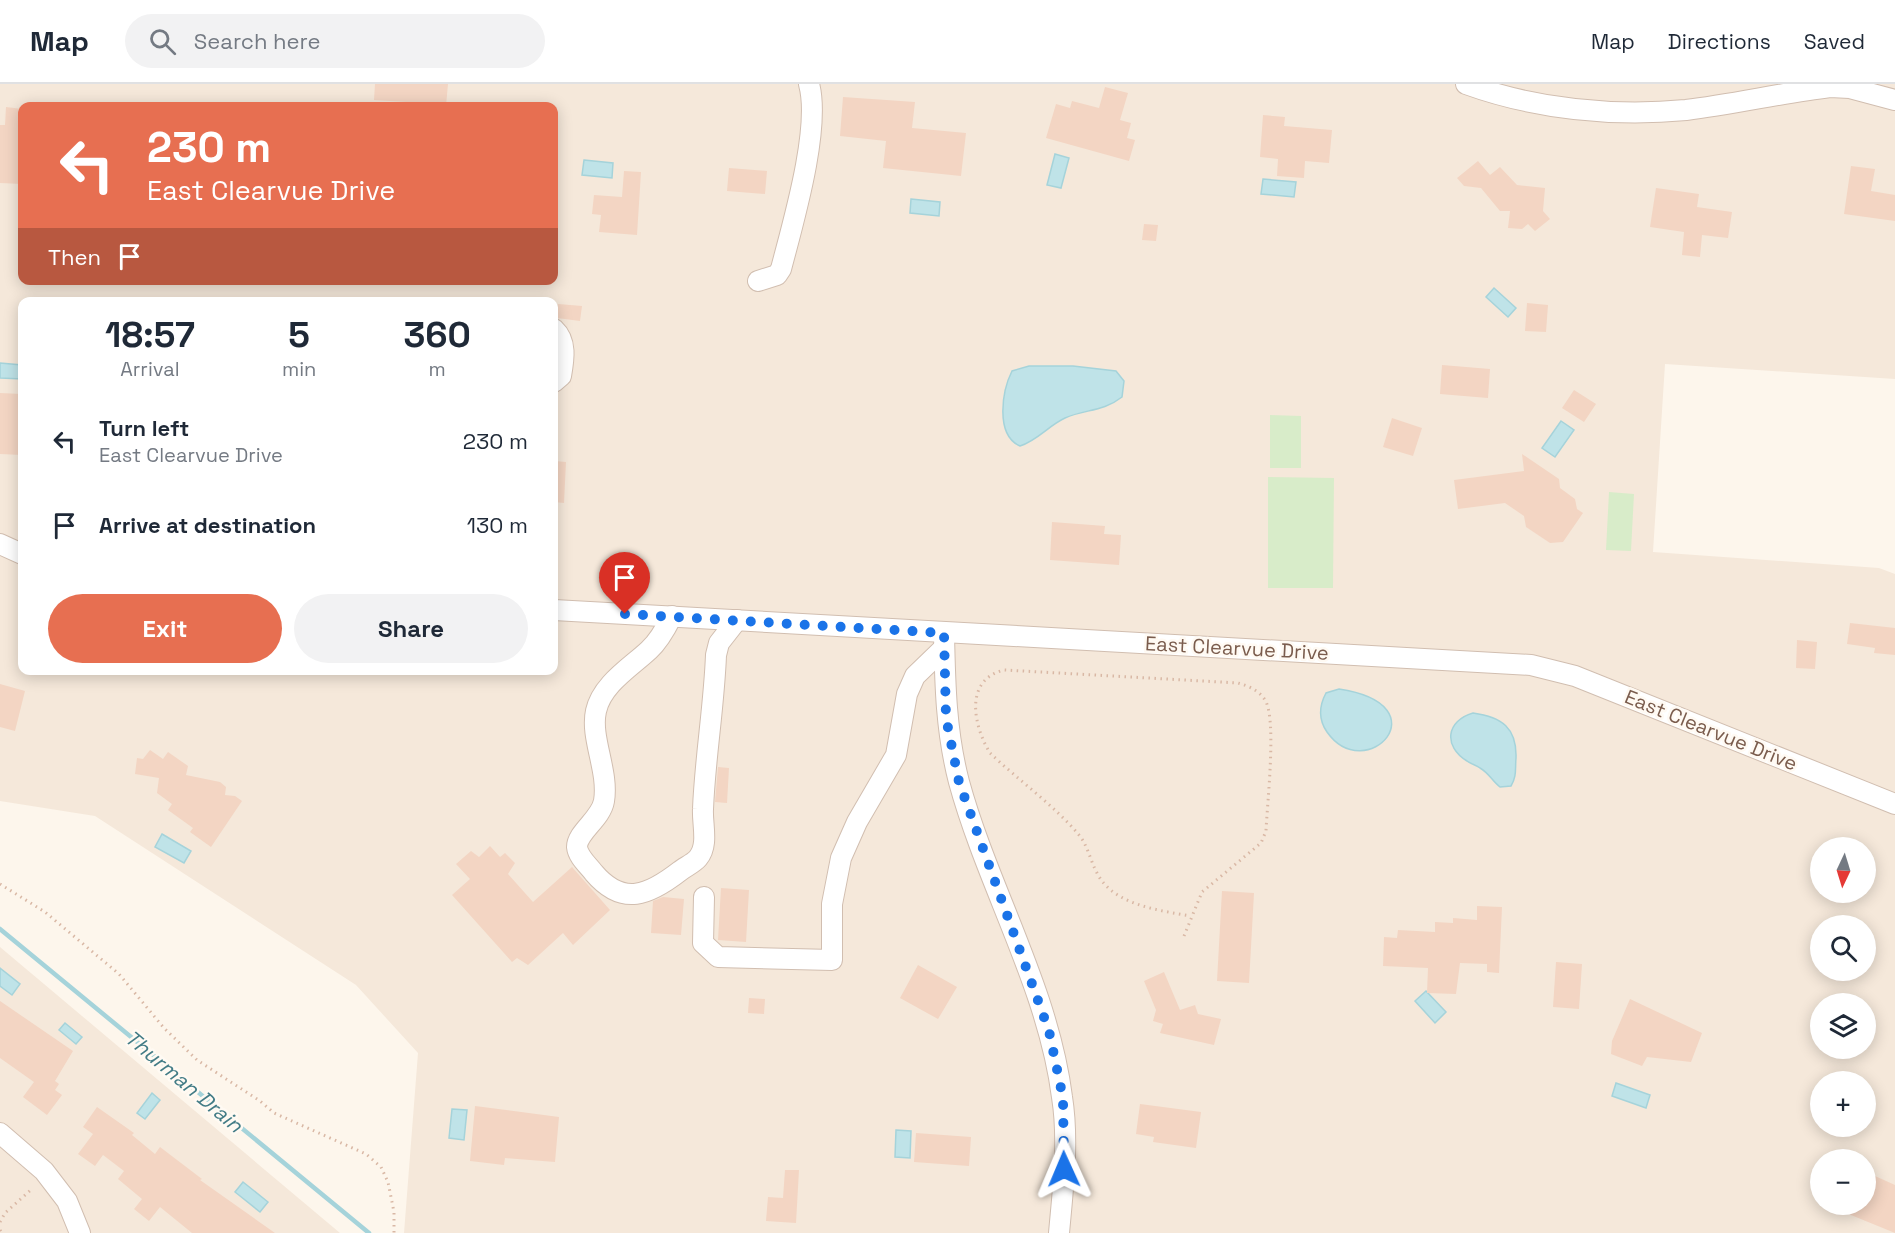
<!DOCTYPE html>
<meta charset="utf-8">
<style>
:root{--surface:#fff;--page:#f2f2f3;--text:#1f2937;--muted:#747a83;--line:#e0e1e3;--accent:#e76f51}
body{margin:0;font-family:"Space Grotesk",sans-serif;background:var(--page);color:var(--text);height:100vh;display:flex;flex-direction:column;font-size:22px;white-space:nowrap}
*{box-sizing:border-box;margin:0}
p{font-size:20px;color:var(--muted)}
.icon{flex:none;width:33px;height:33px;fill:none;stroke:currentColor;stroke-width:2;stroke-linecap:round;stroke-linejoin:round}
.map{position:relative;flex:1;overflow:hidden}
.drawer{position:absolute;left:18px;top:213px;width:540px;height:378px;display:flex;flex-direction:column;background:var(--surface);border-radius:12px;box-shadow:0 3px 15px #0003}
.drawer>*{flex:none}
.guide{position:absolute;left:18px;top:18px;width:540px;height:183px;border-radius:12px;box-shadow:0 3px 15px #0003;background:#e76f51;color:#fff;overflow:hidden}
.needle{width:39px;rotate:184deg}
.fabs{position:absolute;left:1810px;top:753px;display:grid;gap:12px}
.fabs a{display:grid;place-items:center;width:66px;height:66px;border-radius:50%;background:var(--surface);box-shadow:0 3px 15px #0003;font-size:30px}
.pin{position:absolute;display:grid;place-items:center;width:51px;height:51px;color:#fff;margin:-62px -26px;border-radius:50% 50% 50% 0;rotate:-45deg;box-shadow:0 0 6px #0007}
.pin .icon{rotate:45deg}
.me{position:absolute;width:66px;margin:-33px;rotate:359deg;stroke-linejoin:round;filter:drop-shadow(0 0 4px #0008)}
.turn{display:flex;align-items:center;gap:21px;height:126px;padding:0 30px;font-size:27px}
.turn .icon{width:78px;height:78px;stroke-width:2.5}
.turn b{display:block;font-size:42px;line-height:51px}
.then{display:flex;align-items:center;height:57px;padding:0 30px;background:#0003;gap:12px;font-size:22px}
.eta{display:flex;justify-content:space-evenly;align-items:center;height:102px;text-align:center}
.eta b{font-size:36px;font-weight:700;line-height:42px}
.cta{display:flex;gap:12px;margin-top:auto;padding:12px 30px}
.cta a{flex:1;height:69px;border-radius:36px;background:var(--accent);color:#fff;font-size:24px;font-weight:700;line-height:69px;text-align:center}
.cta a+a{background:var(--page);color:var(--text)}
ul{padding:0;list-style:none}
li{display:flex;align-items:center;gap:18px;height:84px;padding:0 30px}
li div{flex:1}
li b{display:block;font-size:22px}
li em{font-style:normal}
header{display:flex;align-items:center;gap:36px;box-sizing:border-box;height:84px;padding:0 30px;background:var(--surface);border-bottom:2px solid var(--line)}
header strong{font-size:28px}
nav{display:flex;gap:33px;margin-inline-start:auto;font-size:21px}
.search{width:420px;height:54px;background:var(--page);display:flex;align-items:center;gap:15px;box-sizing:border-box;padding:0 21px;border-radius:33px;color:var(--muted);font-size:22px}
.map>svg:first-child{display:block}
</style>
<header>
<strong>Map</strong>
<div class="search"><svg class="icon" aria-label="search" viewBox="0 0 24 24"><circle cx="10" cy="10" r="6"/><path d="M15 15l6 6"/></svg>Search here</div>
<nav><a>Map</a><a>Directions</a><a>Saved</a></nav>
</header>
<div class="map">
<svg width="1895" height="1149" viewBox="0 0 1895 1149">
<rect width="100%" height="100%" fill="#fdf6ec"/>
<g fill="#f5e8da" fill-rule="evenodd">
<path d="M0,0H1895V295L1665,280L1653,468L1879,484L1895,490V1149H404L418,969L356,901L95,732L0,717ZM22,22H554V196H22ZM22,218H554V586H22ZM1821,764H1866V808H1821ZM1821,842H1866V886H1821ZM1821,920H1866V964H1821ZM1821,998H1866V1042H1821ZM1821,1076H1866V1120H1821Z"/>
<polygon points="0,863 340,1149 0,1149"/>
</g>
<g fill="#d8ecc9">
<polygon points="1270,331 1301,332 1301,384 1270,384"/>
<polygon points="1268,393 1334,394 1333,504 1268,504"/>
<polygon points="1609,408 1634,410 1631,467 1606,466"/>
</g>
<g fill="#bfe3e8" stroke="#a5d3da" stroke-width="1.5">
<polygon points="1055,70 1069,74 1061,104 1047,101"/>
<polygon points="584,76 613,79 612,94 582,91"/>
<polygon points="1263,95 1296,98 1294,113 1261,110"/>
<polygon points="911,115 940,118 939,132 910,129"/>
<polygon points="1494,204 1516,224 1508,233 1486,213"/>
<polygon points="0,279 22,281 22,295 0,294"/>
<path d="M1029,282H1073L1116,287L1124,297L1122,313C1103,328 1085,325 1065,334C1048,342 1038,356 1020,362C995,351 1002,307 1012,287Z"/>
<polygon points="1561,337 1574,346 1555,373 1542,364"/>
<path d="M1339,605C1444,621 1366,703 1327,648C1318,635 1319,622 1326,609Z"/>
<path d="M1473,629C1502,633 1517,644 1516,674C1515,685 1517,692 1511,702L1500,703C1492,697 1489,689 1480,684C1476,681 1471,680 1467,677C1443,662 1446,637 1473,629Z"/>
<polygon points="162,750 191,767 184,779 155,763"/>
<polygon points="0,884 20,900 12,911 0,902"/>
<polygon points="1426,907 1446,928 1435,939 1415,917"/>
<polygon points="65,939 82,953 76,960 59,946"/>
<polygon points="1616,999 1650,1011 1646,1024 1612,1012"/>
<polygon points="152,1009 160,1016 145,1035 137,1029"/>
<polygon points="452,1025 467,1026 464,1056 449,1054"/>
<polygon points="896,1046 911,1047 910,1074 895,1073"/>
<polygon points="243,1098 268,1118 260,1128 235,1108"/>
</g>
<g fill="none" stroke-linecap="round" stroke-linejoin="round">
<polyline stroke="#a5d3da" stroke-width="4.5" points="0,845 369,1149"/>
</g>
<g fill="#f3d5c3">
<polygon points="375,0 448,0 446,22 406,22 406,18 374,16"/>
<polygon points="1105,3 1128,9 1120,36 1131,39 1127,54 1135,56 1129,77 1046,54 1056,20 1070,24 1072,17 1099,24"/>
<polygon points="843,13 915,18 912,44 966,49 961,92 883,84 886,57 840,52"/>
<polygon points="6,23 22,25 22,100 0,99 0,41 5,41"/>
<polygon points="1263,31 1285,33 1284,42 1332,46 1329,79 1305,77 1304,94 1277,92 1278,75 1260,73"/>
<polygon points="1478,77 1490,91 1500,83 1517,101 1545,104 1543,127 1550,135 1535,147 1528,140 1522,145 1508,144 1510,127 1500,127 1481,104 1464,102 1457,94"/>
<polygon points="1851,82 1875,85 1871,107 1895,111 1895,137 1844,130"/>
<polygon points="729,84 767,87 765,110 727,107"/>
<polygon points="624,87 641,88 637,151 599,148 601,131 592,130 594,111 622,113"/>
<polygon points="1656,104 1699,110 1697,123 1732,128 1728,154 1702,151 1700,173 1682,171 1684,148 1650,143"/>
<polygon points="1144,140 1158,141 1156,157 1142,156"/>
<polygon points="1527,219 1548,221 1546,248 1525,247"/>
<polygon points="558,220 582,222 580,237 557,234"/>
<polygon points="1442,281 1490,285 1488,314 1440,310"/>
<polygon points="1574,306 1596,320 1584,338 1562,324"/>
<polygon points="0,309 22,310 22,371 0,370"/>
<polygon points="1392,334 1422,344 1413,372 1383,363"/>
<polygon points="1522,370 1559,395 1560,404 1575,415 1577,425 1583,429 1563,458 1550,459 1526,443 1524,432 1505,419 1458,425 1454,396 1524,387"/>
<polygon points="554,377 566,378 564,419 554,418"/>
<polygon points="1052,438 1105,442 1104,450 1121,451 1119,481 1050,476"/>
<polygon points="1850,539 1895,544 1895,571 1874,569 1875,564 1847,560"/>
<polygon points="1797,556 1817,558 1815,585 1796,584"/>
<polygon points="0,600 25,607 15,647 0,643"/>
<polygon points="150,666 163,675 168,668 188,682 186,691 220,698 226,703 225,711 235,712 242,717 211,763 190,748 193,744 168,726 172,720 157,709 159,694 135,690 137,674 143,675"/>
<polygon points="718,683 729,684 727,719 715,718"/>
<polygon points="490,762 500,773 505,769 515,779 508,790 533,818 572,783 610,826 573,861 563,849 528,881 517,874 512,878 452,811 470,795 456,780 471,767 479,773"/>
<polygon points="721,804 749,806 746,858 718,856"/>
<polygon points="1222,807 1254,809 1249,899 1217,897"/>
<polygon points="663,813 684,815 681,851 651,849 653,817"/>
<polygon points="1477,822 1502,823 1499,889 1487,888 1487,880 1460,879 1456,910 1427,909 1428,884 1383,882 1384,853 1397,854 1398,846 1435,848 1435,838 1453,839 1453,834 1477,836"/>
<polygon points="1556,878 1582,880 1579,925 1553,923"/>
<polygon points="918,881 957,903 938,935 900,914"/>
<polygon points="1164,888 1180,926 1195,921 1198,930 1221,935 1214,961 1160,949 1163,940 1153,937 1156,926 1144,897"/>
<polygon points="749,914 765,915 764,930 748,929"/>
<polygon points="1630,915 1702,949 1691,978 1647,973 1642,982 1611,970 1612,957"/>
<polygon points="0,917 73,967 55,997 59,1000 55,1006 62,1011 47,1031 23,1013 34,998 0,974"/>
<polygon points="1140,1020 1201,1028 1196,1064 1153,1058 1154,1053 1136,1050"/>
<polygon points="475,1022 559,1033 555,1078 505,1074 504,1081 470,1077"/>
<polygon points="97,1023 134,1049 132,1051 155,1070 160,1063 202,1095 200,1096 275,1149 192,1149 160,1123 149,1137 134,1125 142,1115 118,1095 124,1087 103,1071 95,1082 78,1070 93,1050 83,1043"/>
<polygon points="916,1049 971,1053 969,1082 914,1078"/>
<polygon points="785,1086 799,1086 796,1139 766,1137 768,1113 783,1114"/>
<polygon points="1866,1088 1895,1101 1895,1149 1824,1120 1866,1120"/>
</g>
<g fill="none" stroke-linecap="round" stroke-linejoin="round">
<g stroke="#d1beb0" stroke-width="22">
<g id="minor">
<path d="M1466,0C1535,25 1613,33 1686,26C1734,20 1782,9 1830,3L1850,4L1895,16"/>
<path d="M758,197L777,191L781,185C793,139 821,44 809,0"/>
<path d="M554,245C567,257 564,275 561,292L554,298"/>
<polyline points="0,460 22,470"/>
<polyline points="554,526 1531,581 1575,592 1895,720"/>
<path d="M672,532C666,544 659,557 649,566C631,583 602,600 596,627C590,654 609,687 604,717C601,735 577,748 577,763C578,773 588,781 594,789C623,823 649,811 680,787C685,783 694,779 698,774C709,761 702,740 703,725C705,674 714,623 716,571L719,559L737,536"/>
<path d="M944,549C945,600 946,648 959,698C988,804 1048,903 1062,1013C1069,1057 1063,1104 1059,1149"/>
<polyline points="704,813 703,859 718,873 832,876 832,820 841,774 857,738 896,671 907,610 915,592 944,564"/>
<polyline points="0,1049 44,1087 67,1117 80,1149"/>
</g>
</g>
<g stroke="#d9b8a5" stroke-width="3" stroke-dasharray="1.5 4.5" stroke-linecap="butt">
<polyline points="0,800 45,828 119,890 164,944 197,976 260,1017 274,1029 366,1070 381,1083 388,1098 394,1128 394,1149"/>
<path d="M1184,852L1202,808L1261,759L1266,747C1267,721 1277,634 1265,616C1259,606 1248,602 1238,599L1004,586C963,596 974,643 990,669C1017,695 1056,723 1079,751C1088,762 1090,776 1097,789C1113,821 1158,826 1190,832"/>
<polyline points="0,1138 5,1129 33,1104"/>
<polyline points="0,1146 2,1149"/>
</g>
<use href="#minor" stroke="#fff" stroke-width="20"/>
</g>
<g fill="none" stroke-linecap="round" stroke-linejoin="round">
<polyline stroke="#1a73e8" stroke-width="10" stroke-dasharray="0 18" points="625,530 944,549 946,634 959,698 1049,947 1063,1014 1064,1085"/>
</g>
<g text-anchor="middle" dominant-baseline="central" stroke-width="5" stroke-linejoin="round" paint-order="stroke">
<g font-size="20" fill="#7a5c4d" stroke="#fffaf3">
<text transform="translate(1237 564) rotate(3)">East Clearvue Drive</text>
<text transform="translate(1711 646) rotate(22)">East Clearvue Drive</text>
</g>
<g font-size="21" font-style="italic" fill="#437c86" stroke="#fffaf3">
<text transform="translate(184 997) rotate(40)">Thurman Drain</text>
</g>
</g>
</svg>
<div class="fabs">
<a><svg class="needle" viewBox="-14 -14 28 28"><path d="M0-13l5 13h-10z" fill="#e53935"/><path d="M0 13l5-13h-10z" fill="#747a83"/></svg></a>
<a><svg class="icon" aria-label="search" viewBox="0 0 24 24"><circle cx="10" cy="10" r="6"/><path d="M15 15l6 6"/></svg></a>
<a><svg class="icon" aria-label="layers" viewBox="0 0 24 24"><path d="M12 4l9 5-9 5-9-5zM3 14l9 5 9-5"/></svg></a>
<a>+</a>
<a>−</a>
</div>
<div class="pin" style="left:625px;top:530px;background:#d93025"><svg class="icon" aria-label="arrive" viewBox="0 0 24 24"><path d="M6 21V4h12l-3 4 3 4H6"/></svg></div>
<svg class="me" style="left:1064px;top:1085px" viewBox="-20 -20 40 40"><path d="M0-17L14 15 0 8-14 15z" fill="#1a73e8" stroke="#fff" stroke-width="4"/></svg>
<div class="guide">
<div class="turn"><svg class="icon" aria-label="left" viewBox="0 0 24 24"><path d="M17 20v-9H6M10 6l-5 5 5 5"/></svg><div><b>230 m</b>East Clearvue Drive</div></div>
<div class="then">Then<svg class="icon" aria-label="arrive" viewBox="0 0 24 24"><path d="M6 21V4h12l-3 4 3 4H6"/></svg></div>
</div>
<section class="drawer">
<div class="eta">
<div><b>18:57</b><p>Arrival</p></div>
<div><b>5</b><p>min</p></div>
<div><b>360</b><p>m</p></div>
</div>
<ul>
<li><svg class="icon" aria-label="left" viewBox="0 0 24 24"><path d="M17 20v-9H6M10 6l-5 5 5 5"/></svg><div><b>Turn left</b><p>East Clearvue Drive</p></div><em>230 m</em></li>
<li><svg class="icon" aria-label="arrive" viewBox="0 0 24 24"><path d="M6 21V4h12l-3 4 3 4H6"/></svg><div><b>Arrive at destination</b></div><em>130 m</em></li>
</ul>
<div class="cta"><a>Exit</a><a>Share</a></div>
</section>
</div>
